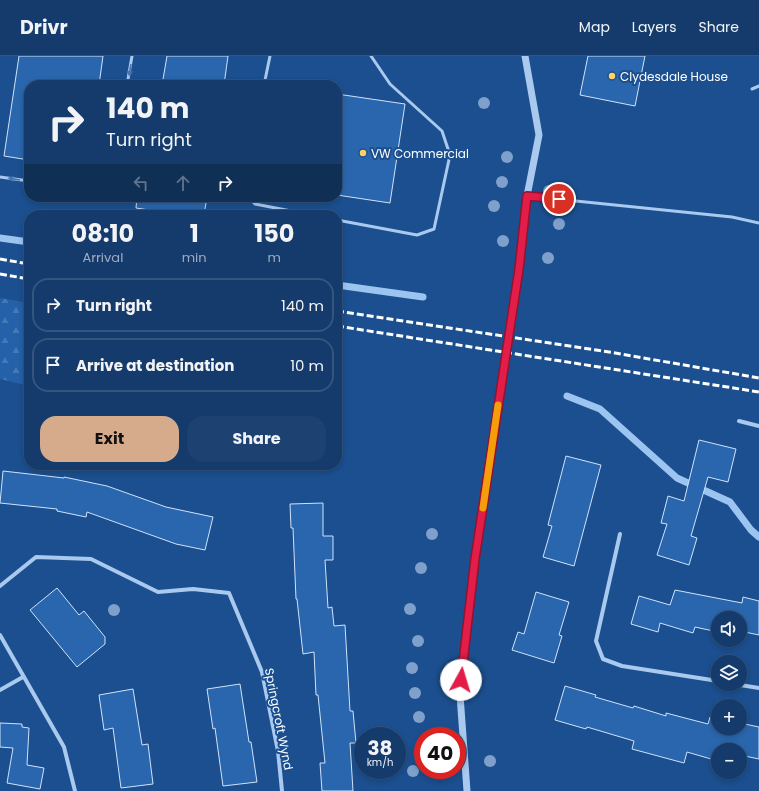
<!DOCTYPE html>
<meta charset="utf-8">
<style>
:root{--surface:#143b6b;--page:#1d4271;--text:#f1f3f6;--muted:#9dadc1;--line:#33557e;--accent:#d6ab8b}
body{margin:0;font-family:Poppins,sans-serif;background:var(--page);color:var(--text);height:100vh;display:flex;flex-direction:column;font-size:15px;white-space:nowrap}
*{box-sizing:border-box;margin:0}
p{font-size:13px;color:var(--muted)}
.icon{flex:none;width:22px;height:22px;fill:none;stroke:currentColor;stroke-width:2;stroke-linecap:round;stroke-linejoin:round}
.map{position:relative;flex:1;overflow:hidden}
.panel{position:absolute;left:24px;top:154px;width:318px;height:260px;display:flex;flex-direction:column;background:var(--surface);border-radius:16px;box-shadow:0 2px 6px #0003,0 0 0 1px var(--line)}
.panel>*{flex:none}
.hud{position:absolute;left:24px;top:24px;width:318px;height:122px;border-radius:16px;box-shadow:0 2px 6px #0003,0 0 0 1px var(--line);background:#143b6b;color:var(--text);overflow:hidden}
.tools{position:absolute;left:711px;top:555px;display:grid;gap:8px}
.tools a{display:grid;place-items:center;width:36px;height:36px;border-radius:50%;background:var(--surface);box-shadow:0 2px 6px #0003,0 0 0 1px var(--line);font-size:20px}
.speed{position:absolute;left:354px;top:671px;display:flex;gap:8px;font-size:20px;font-weight:700;text-align:center}
.speed>*{display:grid;place-content:center;width:52px;height:52px;border-radius:50%;background:var(--surface);box-shadow:0 2px 6px #0003,0 0 0 1px var(--line);line-height:1}
.speed small{font-size:10px;font-weight:400}
.speed .limit{border:6px solid #d22;background:#fff;color:#111}
.pin{position:absolute;display:grid;place-items:center;width:34px;height:34px;color:#fff;margin:-17px;border:2px solid #fff;border-radius:50%;box-shadow:0 1px 4px #0007}
.me{position:absolute;width:44px;margin:-22px;rotate:6deg;stroke-linejoin:round;filter:drop-shadow(0 0 3px #0008)}
.turn{display:flex;align-items:center;gap:14px;height:84px;padding:0 16px;font-size:18px}
.turn .icon{width:52px;height:52px;stroke-width:2.5}
.turn b{display:block;font-size:28px;line-height:34px}
.lanes{display:flex;align-items:center;height:38px;padding:0 16px;background:#0003;justify-content:center;gap:20px;direction:ltr}
.lanes .off{opacity:.35}
.eta{display:flex;justify-content:space-evenly;align-items:center;height:68px;text-align:center}
.eta b{font-size:24px;font-weight:700;line-height:28px}
.cta{display:flex;gap:8px;margin-top:auto;padding:8px 16px}
.cta a{flex:1;height:46px;border-radius:16px;background:var(--accent);color:#111;font-size:16px;font-weight:700;line-height:46px;text-align:center}
.cta a+a{background:var(--page);color:var(--text)}
ul{padding:0;list-style:none}
li{display:flex;align-items:center;gap:12px;height:54px;margin:0 8px 6px;padding:0 8px;border:2px solid var(--line);border-radius:16px}
li div{flex:1}
li b{display:block;font-size:15px}
li em{font-style:normal}
header{display:flex;align-items:center;gap:24px;box-sizing:border-box;height:56px;padding:0 20px;background:var(--surface);border-bottom:1px solid var(--line)}
header strong{font-size:19px}
nav{display:flex;gap:22px;margin-inline-start:auto;font-size:14px}
.map>svg:first-child{display:block}
</style>
<header>
<strong>Drivr</strong>
<nav><a>Map</a><a>Layers</a><a>Share</a></nav>
</header>
<div class="map">
<svg width="759" height="735" viewBox="0 0 759 735">
<defs>
<pattern id="forest-firs" width="22" height="20" patternUnits="userSpaceOnUse"><rect width="22" height="20" fill="#2461a8"/><path d="M5 1l3.5 6h-7zM16 11l3.5 6h-7z" fill="#4579b5"/></pattern>
</defs>
<rect width="100%" height="100%" fill="#1b4f8f"/>
<polygon fill="url(#forest-firs)" points="0,242 29,247 29,330 0,323"/>
<g fill="none" stroke-linecap="round" stroke-linejoin="round">
<g stroke="#9cc4f0" stroke-width="7">
<polyline points="0,182 29,186"/>
<polyline points="337,229 423,241"/>
<polyline points="567,340 600,353 677,422 730,446 751,474 759,481"/>
</g>
</g>
<g fill="#2a66ad" stroke="#cfe3fa">
<polygon points="19,0 103,0 99,29 29,29 29,104 4,100"/>
<polygon points="167,0 228,0 224,29 162,29"/>
<polygon points="588,0 645,0 635,50 580,39"/>
<polygon points="337,38 405,48 390,147 337,139"/>
<polygon points="137,141 207,141 204,159 183,159 136,152"/>
<polygon points="699,384 736,393 728,426 708,421 691,480 697,482 689,509 657,499 667,468 661,467 668,440 684,445"/>
<polygon points="566,400 601,409 574,510 543,501 552,470 548,469"/>
<polygon points="3,415 64,422 64,421 107,430 166,451 213,461 205,494 176,488 87,456 86,461 57,455 57,453 0,447"/>
<polygon points="323,447 323,480 333,480 333,504 325,504 328,552 332,551 334,570 345,569 350,655 353,655 356,687 350,687 353,735 322,735 320,707 325,707 318,639 316,639 314,596 303,598 297,543 296,543 293,472 291,472 290,448"/>
<polygon points="57,532 79,559 84,555 105,581 105,588 77,611 30,554"/>
<polygon points="675,534 742,547 743,541 759,545 759,579 740,575 740,562 718,562 718,576 695,571 693,577 660,567 658,576 631,568 639,540 670,549"/>
<polygon points="536,536 569,546 559,579 562,580 554,607 512,594 518,576 524,578"/>
<polygon points="240,628 249,686 251,686 257,726 223,730 215,672 213,673 207,633"/>
<polygon points="565,630 596,639 595,641 633,652 634,650 666,660 666,657 708,668 710,661 718,662 718,672 740,672 740,667 759,671 759,703 740,699 740,694 718,694 718,705 687,696 684,707 632,693 634,685 587,671 586,673 555,664"/>
<polygon points="133,633 142,689 148,688 153,728 121,732 113,672 104,674 99,639"/>
<polygon points="0,667 22,668 22,671 29,672 27,709 44,712 40,733 7,727 13,692 0,691"/>
</g>
<g fill="none" stroke-linecap="round" stroke-linejoin="round">
<g stroke="#a9c9ee" stroke-width="3">
<polyline points="127,29 132,0"/>
<polyline points="264,29 270,0"/>
<polyline points="752,33 759,30"/>
<polyline points="0,121 29,125"/>
<polyline points="527,140 732,161 759,167"/>
<polyline points="249,141 255,148 312,159"/>
<polyline points="337,164 417,179 434,173 450,99 442,75 390,28 371,0"/>
</g>
<g stroke="#a9c9ee" stroke-width="4">
<polyline points="739,365 759,370"/>
<polyline points="620,478 596,585 603,603 622,610 718,625"/>
<polyline points="0,530 36,501 91,503 158,536 193,533 229,537 262,616 278,695 282,735"/>
<polyline points="0,579 64,691 75,735"/>
<polyline points="734,628 759,632"/>
<polyline points="0,634 23,621"/>
</g>
<g stroke="#a9c9ee" stroke-width="7">
<polyline points="519,213 527,140 539,79 525,0"/>
<polyline points="467,735 460,639 475,503 500,335"/>
</g>
<g stroke="#fff" stroke-width="3" stroke-dasharray="7 3" stroke-linecap="butt">
<polyline points="0,203 29,208"/>
<polyline points="0,218 29,223"/>
<polyline points="337,255 609,296 759,322"/>
<polyline points="337,270 759,336"/>
</g>
<polyline stroke="#a9c9ee" stroke-width="7" points="500,335 519,213"/>
</g>
<g fill="#7ea0ca">
<circle cx="484" cy="47" r="6"/>
<circle cx="507" cy="101" r="6"/>
<circle cx="502" cy="126" r="6"/>
<circle cx="549" cy="135" r="6"/>
<circle cx="494" cy="150" r="6"/>
<circle cx="559" cy="168" r="6"/>
<circle cx="503" cy="185" r="6"/>
<circle cx="548" cy="202" r="6"/>
<circle cx="432" cy="478" r="6"/>
<circle cx="421" cy="512" r="6"/>
<circle cx="410" cy="553" r="6"/>
<circle cx="114" cy="554" r="6"/>
<circle cx="418" cy="585" r="6"/>
<circle cx="412" cy="612" r="6"/>
<circle cx="415" cy="637" r="6"/>
<circle cx="419" cy="661" r="6"/>
<circle cx="490" cy="705" r="6"/>
<circle cx="413" cy="715" r="6"/>
</g>
<defs><path id="oneway-solid" d="M-6-.8H1V-3.2L6.5 0L1 3.2V.8H-6Z"/></defs>
<g fill="#4674ac">
<use href="#oneway-solid" transform="translate(130 14) rotate(99)"/>
<use href="#oneway-solid" transform="translate(14 123) rotate(-171)"/>
</g>
<g fill="none" stroke-linecap="round" stroke-linejoin="round">
<g stroke="#92132f" stroke-width="10">
<polyline id="route" points="461,624 475,503 519,213 527,140 559,143"/>
</g>
<use href="#route" stroke="#e11d48" stroke-width="7"/>
<polyline stroke="#f59e0b" stroke-width="7" points="483,452 498,349"/>
</g>
<g fill="#ffd166" stroke="#1b4f8f" stroke-width="1.5">
<circle cx="612" cy="20" r="4"/>
<circle cx="363" cy="97" r="4"/>
</g>
<g text-anchor="middle" dominant-baseline="central" stroke-width="4" stroke-linejoin="round" paint-order="stroke">
<g font-size="12" fill="#fff" stroke="#1b4f8f" text-anchor="start">
<text x="620" y="20">Clydesdale House</text>
<text x="371" y="97">VW Commercial</text>
</g>
<g font-size="12" fill="#fff" stroke="#1b4f8f">
<text transform="translate(279 663) rotate(79)">Springcroft Wynd</text>
</g>
</g>
</svg>
<div class="tools">
<a><svg class="icon" aria-label="sound" viewBox="0 0 24 24"><path d="M4 9h4l5-4v14l-5-4H4zM17 9q2 3 0 6"/></svg></a>
<a><svg class="icon" aria-label="layers" viewBox="0 0 24 24"><path d="M12 4l9 5-9 5-9-5zM3 14l9 5 9-5"/></svg></a>
<a>+</a>
<a>−</a>
</div>
<div class="speed"><div>38<small>km/h</small></div><div class="limit">40</div></div>
<div class="pin" style="left:559px;top:143px;background:#d93025"><svg class="icon" aria-label="arrive" viewBox="0 0 24 24"><path d="M6 21V4h12l-3 4 3 4H6"/></svg></div>
<svg class="me" style="left:461px;top:624px" viewBox="-20 -20 40 40"><circle r="19" fill="#fff"/><path d="M0-13L10 11 0 6-10 11z" fill="#e11d48"/></svg>
<div class="hud">
<div class="turn"><svg class="icon" aria-label="right" viewBox="0 0 24 24"><path d="M7 20v-9h11M14 6l5 5-5 5"/></svg><div><b>140 m</b>Turn right</div></div>
<div class="lanes"><svg class="icon off" aria-label="left" viewBox="0 0 24 24"><path d="M17 20v-9H6M10 6l-5 5 5 5"/></svg><svg class="icon off" aria-label="ahead" viewBox="0 0 24 24"><path d="M12 20V5M6 11l6-6 6 6"/></svg><svg class="icon" aria-label="right" viewBox="0 0 24 24"><path d="M7 20v-9h11M14 6l5 5-5 5"/></svg></div>
</div>
<section class="panel">
<div class="eta">
<div><b>08:10</b><p>Arrival</p></div>
<div><b>1</b><p>min</p></div>
<div><b>150</b><p>m</p></div>
</div>
<ul>
<li><svg class="icon" aria-label="right" viewBox="0 0 24 24"><path d="M7 20v-9h11M14 6l5 5-5 5"/></svg><div><b>Turn right</b></div><em>140 m</em></li>
<li><svg class="icon" aria-label="arrive" viewBox="0 0 24 24"><path d="M6 21V4h12l-3 4 3 4H6"/></svg><div><b>Arrive at destination</b></div><em>10 m</em></li>
</ul>
<div class="cta"><a>Exit</a><a>Share</a></div>
</section>
</div>
